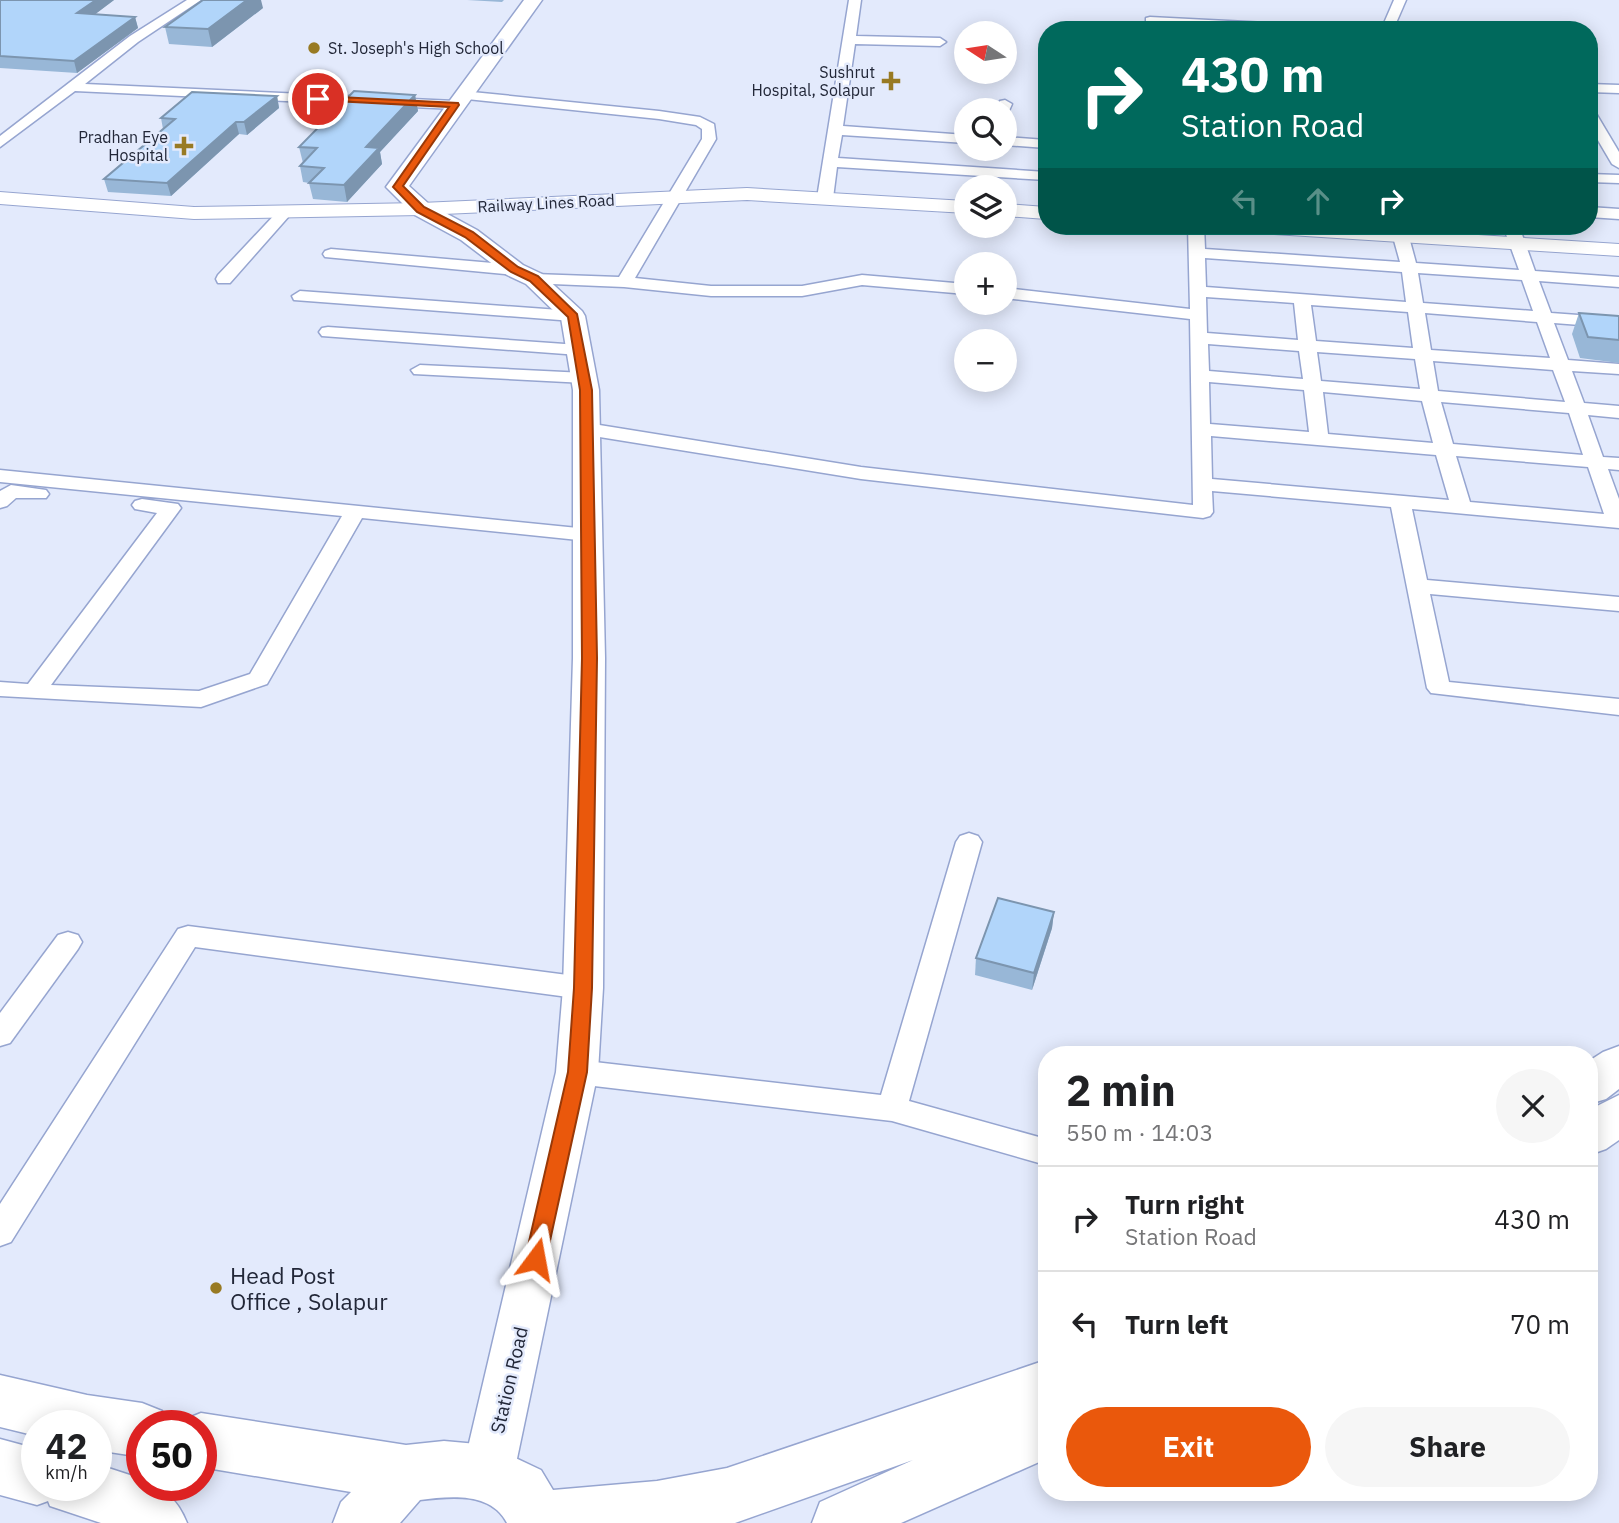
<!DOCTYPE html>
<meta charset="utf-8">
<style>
:root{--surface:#fff;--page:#f6f6f6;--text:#202124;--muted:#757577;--line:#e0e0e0;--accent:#ea580c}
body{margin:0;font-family:"IBM Plex Sans",sans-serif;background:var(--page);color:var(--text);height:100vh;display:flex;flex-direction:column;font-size:26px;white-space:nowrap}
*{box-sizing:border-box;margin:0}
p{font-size:23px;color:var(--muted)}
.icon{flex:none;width:38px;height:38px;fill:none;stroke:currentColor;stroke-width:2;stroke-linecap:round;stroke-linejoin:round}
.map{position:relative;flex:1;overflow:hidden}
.details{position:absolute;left:1038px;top:1046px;width:560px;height:455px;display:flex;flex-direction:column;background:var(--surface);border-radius:28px;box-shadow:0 4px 18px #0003}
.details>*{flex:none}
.guide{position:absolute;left:1038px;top:21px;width:560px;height:214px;border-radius:28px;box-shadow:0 4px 18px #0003;background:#00695c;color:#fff;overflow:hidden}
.needle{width:46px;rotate:282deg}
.controls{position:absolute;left:954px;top:21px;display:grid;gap:14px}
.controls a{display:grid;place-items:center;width:63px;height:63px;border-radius:50%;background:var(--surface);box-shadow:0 4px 18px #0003;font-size:35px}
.speed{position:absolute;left:21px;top:1410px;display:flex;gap:14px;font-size:35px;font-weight:700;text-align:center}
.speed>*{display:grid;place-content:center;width:91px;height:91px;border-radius:50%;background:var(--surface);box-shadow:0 4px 18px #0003;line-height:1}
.speed small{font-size:18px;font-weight:400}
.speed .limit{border:10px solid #d22;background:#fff;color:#111}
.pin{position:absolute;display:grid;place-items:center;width:60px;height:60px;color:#fff;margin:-30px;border:4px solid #fff;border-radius:50%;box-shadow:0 2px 7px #0007}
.me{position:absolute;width:77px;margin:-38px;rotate:13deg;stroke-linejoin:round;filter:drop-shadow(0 0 5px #0008)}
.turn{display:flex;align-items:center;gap:24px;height:147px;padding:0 28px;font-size:32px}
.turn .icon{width:91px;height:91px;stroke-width:2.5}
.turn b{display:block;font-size:49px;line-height:60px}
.lanes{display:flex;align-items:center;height:66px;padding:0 28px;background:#0003;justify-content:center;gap:35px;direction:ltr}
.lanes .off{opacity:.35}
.round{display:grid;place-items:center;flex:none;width:74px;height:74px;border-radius:37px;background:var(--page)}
.headline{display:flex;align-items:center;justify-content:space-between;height:119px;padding:0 28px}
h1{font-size:42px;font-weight:700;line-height:52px}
.button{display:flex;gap:14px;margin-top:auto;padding:14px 28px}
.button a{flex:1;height:80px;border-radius:42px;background:var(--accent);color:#fff;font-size:28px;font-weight:700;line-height:80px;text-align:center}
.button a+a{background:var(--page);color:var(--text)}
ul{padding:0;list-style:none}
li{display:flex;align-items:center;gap:21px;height:105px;padding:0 28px;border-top:2px solid var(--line)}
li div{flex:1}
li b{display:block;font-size:26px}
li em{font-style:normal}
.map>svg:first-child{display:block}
</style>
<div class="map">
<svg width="1619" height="1523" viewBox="0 0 1619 1523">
<rect width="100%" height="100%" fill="#e3eafc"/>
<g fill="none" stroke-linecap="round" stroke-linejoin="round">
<g stroke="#96a5d0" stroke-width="3">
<g id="minor">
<polygon points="187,0 201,0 138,42 85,84 455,101 462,105 455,109 75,91 0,147 0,136 130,36"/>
<polygon points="849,0 861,0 856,36 940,38 946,42 940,46 855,44 843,126 966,135 966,143 842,135 838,158 1046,172 1046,180 837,167 833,198 825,203 820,201 817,198"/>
<polygon points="1394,0 1406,0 1393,30 1381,30"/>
<polygon points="1150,17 1305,25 1311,29 1248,30 1146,24 1146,18"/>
<polygon points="1589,84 1619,85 1619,93 1589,92"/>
<polygon points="462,91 659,111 700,117 714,124 716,139 635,278 711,286 802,286 862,275 966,284 966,294 862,285 802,296 711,296 624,287 528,283 526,279 534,274 619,277 702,139 702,129 696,125 659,119 457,98 457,92"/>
<polygon points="1005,100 1012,104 1008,113 1004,114 1004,110 996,110 1000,101"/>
<polygon points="1589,109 1594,110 1619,152 1619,168 1612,164 1589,125"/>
<polygon points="1004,137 1046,140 1046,148 1004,145"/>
<polygon points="1589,174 1619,175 1619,183 1589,182"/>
<polygon points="285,207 290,209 293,212 290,215 230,283 218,283 216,279 218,275 280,209"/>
<polygon points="1589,207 1619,209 1619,219 1589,217"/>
<path d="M1188,226H1204L1205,249L1400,262L1390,226H1406L1416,263L1519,270L1503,226H1519L1535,271L1619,277V287L1539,281L1551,313L1619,318V328L1554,323L1568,360L1619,364V374L1572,371L1584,403L1619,406V418L1588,415L1603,457L1619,458V470L1608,469L1619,499V528L1412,509L1427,580L1619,597V611L1430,594L1449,682L1619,699V715L1431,693L1427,688L1391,507L1212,491L1213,512L1210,516L1203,518L861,479L587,435L577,429L587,423L861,467L1193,505L1190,319L1004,298V288L1190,309ZM1205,258L1402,272L1406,302L1206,287ZM1418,273L1522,280L1533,311L1423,303ZM1206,297L1294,303L1298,340L1207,333ZM1311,305L1408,312L1413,348L1316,341ZM1425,313L1537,322L1550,358L1431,350ZM1208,344L1299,351L1303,379L1209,371ZM1317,352L1415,359L1420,389L1321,381ZM1433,361L1553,370L1565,402L1438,391ZM1209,382L1304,390L1309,432L1210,424ZM1323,392L1422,401L1433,443L1328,434ZM1441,402L1569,413L1583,455L1453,444ZM1211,436L1436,455L1449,500L1212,479ZM1456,456L1588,467L1604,514L1470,502Z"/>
<polygon points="331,249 515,265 523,270 515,275 325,257 323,254 325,251"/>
<polygon points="300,291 573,311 582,316 573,321 294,300 292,296"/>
<polygon points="328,327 579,345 588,350 579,355 322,336 319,332 322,328"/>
<polygon points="420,365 585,373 594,378 585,383 414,374 411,370"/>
<polygon points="0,470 588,529 595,531 598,535 595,539 588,541 362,518 267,684 201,707 0,696 0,682 28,684 157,513 135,509 132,505 135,501 142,499 178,504 181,508 51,685 199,691 250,674 342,516 0,482"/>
<polygon points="11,485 46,490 49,494 46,498 16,498 7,506 0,508 0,491"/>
<polygon points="969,833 978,836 982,842 909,1101 1046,1139 1046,1165 892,1121 577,1084 567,1080 562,1072 567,1064 577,1060 881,1095 956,842 960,836"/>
<polygon points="188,926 583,977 593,980 597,988 593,996 583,999 195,947 11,1242 0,1246 0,1204 178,929"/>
<polygon points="68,932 78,935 82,942 78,949 10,1043 0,1046 0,1013 58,935"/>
</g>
</g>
<g stroke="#96a5d0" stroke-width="2">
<g id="tertiary">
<polygon points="747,188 966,201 966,213 747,200 421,215 194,219 0,204 0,192 194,207 421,203"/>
<polygon points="1004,204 1046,207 1046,219 1004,216"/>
<polygon points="1234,226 1335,226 1619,244 1619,256 1244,232 1237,230"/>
</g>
</g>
<g stroke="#96a5d0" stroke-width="3">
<polygon id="secondary" points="524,0 542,0 409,186 429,204 477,230 523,265 542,274 582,311 585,316 599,390 605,658 603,988 598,1072 514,1473 506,1491 488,1499 470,1491 462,1473 556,1072 563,988 573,658 573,390 561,318 526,284 507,275 461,240 413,214 386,187"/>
</g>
<g stroke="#96a5d0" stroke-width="3">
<g id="primary">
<polygon points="1619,1046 1619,1089 1606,1099 1589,1104 1589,1061 1603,1052"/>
<polygon points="1619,1095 1619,1140 1606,1149 1589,1155 1589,1110"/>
<path d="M1046,1360V1459L901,1523H812L820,1502L913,1460L735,1523H507C491,1492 451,1496 420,1500L400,1523H333L341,1502L351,1492L201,1467V1426H179L181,1421L201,1413L406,1445L444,1441L488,1445L541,1470L553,1490L657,1481L727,1468Z"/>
<polygon points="0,1375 87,1395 142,1403 162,1411 168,1426 142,1426 142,1457 96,1450 96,1426 37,1426 37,1436 0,1427"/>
<path d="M0,1439L37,1449V1486H96V1464L142,1479V1486C166,1486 179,1503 187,1523H101L50,1506L48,1501L37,1505L0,1495Z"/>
</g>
</g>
<use href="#minor" fill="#fff" fill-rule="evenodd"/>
<use href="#tertiary" fill="#fff" fill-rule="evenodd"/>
<use href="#secondary" fill="#fff" fill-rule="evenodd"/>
<use href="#primary" fill="#fff" fill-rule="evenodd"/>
</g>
<g fill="#98b7d7">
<polygon points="0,0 114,0 95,14 135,17 138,28 77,73 0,68"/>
<polygon points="467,0 504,0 502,2"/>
<polygon points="263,8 212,47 169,44 165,27"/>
<polygon points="415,95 418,111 380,152 382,164 347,202 313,199 309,183 303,182 300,166 303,163 299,147"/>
<polygon points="277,96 279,108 247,135 239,134 171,196 108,192 104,179 163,129 161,118"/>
<polygon points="1579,313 1619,316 1619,363 1580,358 1572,334"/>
<polygon points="1054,912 1052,928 1032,990 975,975 976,958"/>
</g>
<g fill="#7c95af">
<polygon points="96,0 114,0 81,25 77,13"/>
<polygon points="247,0 261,0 263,8 212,47 208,29"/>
<polygon points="135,17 138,28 77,73 74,61"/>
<polygon points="415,95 418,111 380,152 382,164 347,202 344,185 366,147"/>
<polygon points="277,96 279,108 247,135 244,122"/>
<polygon points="236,122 239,134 171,196 167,183"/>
<polygon points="1054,912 1052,928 1032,990 1034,973"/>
</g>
<g fill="#b1d5fa" stroke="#7c95af" stroke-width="2">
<polygon points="0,0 96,0 77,13 135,17 74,61 0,56"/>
<polygon points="203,0 247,0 208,29 165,27"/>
<polygon points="354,91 415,95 366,147 379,148 344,185 309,183 324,168 300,166 317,148 299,147"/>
<polygon points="192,92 277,96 244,122 236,122 167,183 104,179 175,119 161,118"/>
<polygon points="1579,313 1619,316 1619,340 1588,337"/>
<polygon points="998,898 1054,912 1034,973 976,958"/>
</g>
<polygon fill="#ea580c" stroke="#983908" stroke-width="2" points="318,96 458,103 459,105 403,186 424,207 473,232 518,267 538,276 577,314 592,390 597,658 592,988 587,1072 546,1259 543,1265 536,1268 528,1265 525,1259 568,1072 574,988 582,658 580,390 568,317 530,281 511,272 465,237 417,212 393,187 449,107 315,100 315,97"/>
<g fill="#987a23" stroke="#e3eafc" stroke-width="2.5">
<circle cx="314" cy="48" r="7"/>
<path d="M887.5 70.5h7v7h7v7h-7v7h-7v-7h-7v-7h7z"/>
<path d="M180.5 135.5h7v7h7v7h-7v7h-7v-7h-7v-7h7z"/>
<circle cx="216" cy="1288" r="7"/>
</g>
<g text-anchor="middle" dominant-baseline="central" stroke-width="5" stroke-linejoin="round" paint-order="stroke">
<g font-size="16" fill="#222738" stroke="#e3eafc" text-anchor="end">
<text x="328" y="48" text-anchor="start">St. Joseph's High School</text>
<text x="875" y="72">Sushrut<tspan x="875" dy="18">Hospital, Solapur</tspan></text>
<text x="168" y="137">Pradhan Eye<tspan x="168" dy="18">Hospital</tspan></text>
</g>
<g font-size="16" fill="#222738" stroke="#e3eafc">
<text transform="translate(546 203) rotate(-3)">Railway Lines Road</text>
</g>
<g font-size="19" fill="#222738" stroke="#e3eafc">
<text transform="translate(509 1380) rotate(-77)">Station Road</text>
</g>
<g font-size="23" fill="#222738" stroke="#e3eafc" text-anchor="start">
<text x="230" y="1275">Head Post<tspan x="230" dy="26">Office , Solapur</tspan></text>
</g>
</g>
</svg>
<div class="controls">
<a><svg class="needle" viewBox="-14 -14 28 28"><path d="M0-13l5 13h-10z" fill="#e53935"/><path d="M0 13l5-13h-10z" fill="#757577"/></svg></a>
<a><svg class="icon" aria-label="search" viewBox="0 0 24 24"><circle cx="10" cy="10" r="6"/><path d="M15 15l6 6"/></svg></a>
<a><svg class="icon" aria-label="layers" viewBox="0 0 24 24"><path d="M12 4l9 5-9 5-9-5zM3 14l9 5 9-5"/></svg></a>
<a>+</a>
<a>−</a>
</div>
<div class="speed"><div>42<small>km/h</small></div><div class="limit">50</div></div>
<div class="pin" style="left:318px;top:99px;background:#d93025"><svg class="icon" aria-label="arrive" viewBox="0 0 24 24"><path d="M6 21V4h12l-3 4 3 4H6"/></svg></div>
<svg class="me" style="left:536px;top:1259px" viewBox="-20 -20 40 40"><path d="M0-17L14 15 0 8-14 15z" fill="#ea580c" stroke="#fff" stroke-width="4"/></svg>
<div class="guide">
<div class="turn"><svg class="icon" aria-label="right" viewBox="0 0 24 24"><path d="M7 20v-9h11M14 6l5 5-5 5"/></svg><div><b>430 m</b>Station Road</div></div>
<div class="lanes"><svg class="icon off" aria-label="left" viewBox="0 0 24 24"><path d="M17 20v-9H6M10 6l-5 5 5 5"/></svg><svg class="icon off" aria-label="ahead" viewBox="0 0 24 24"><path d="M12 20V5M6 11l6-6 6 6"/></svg><svg class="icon" aria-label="right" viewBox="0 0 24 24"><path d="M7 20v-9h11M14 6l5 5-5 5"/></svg></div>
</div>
<section class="details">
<div class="headline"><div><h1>2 min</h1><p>550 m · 14:03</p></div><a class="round"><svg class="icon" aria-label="close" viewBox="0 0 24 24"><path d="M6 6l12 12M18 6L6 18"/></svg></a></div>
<ul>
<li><svg class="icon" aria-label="right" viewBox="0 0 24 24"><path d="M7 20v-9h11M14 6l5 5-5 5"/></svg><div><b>Turn right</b><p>Station Road</p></div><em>430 m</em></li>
<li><svg class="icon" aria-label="left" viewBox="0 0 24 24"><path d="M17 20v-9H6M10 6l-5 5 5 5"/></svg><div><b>Turn left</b></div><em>70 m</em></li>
</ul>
<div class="button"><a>Exit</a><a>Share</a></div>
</section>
</div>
